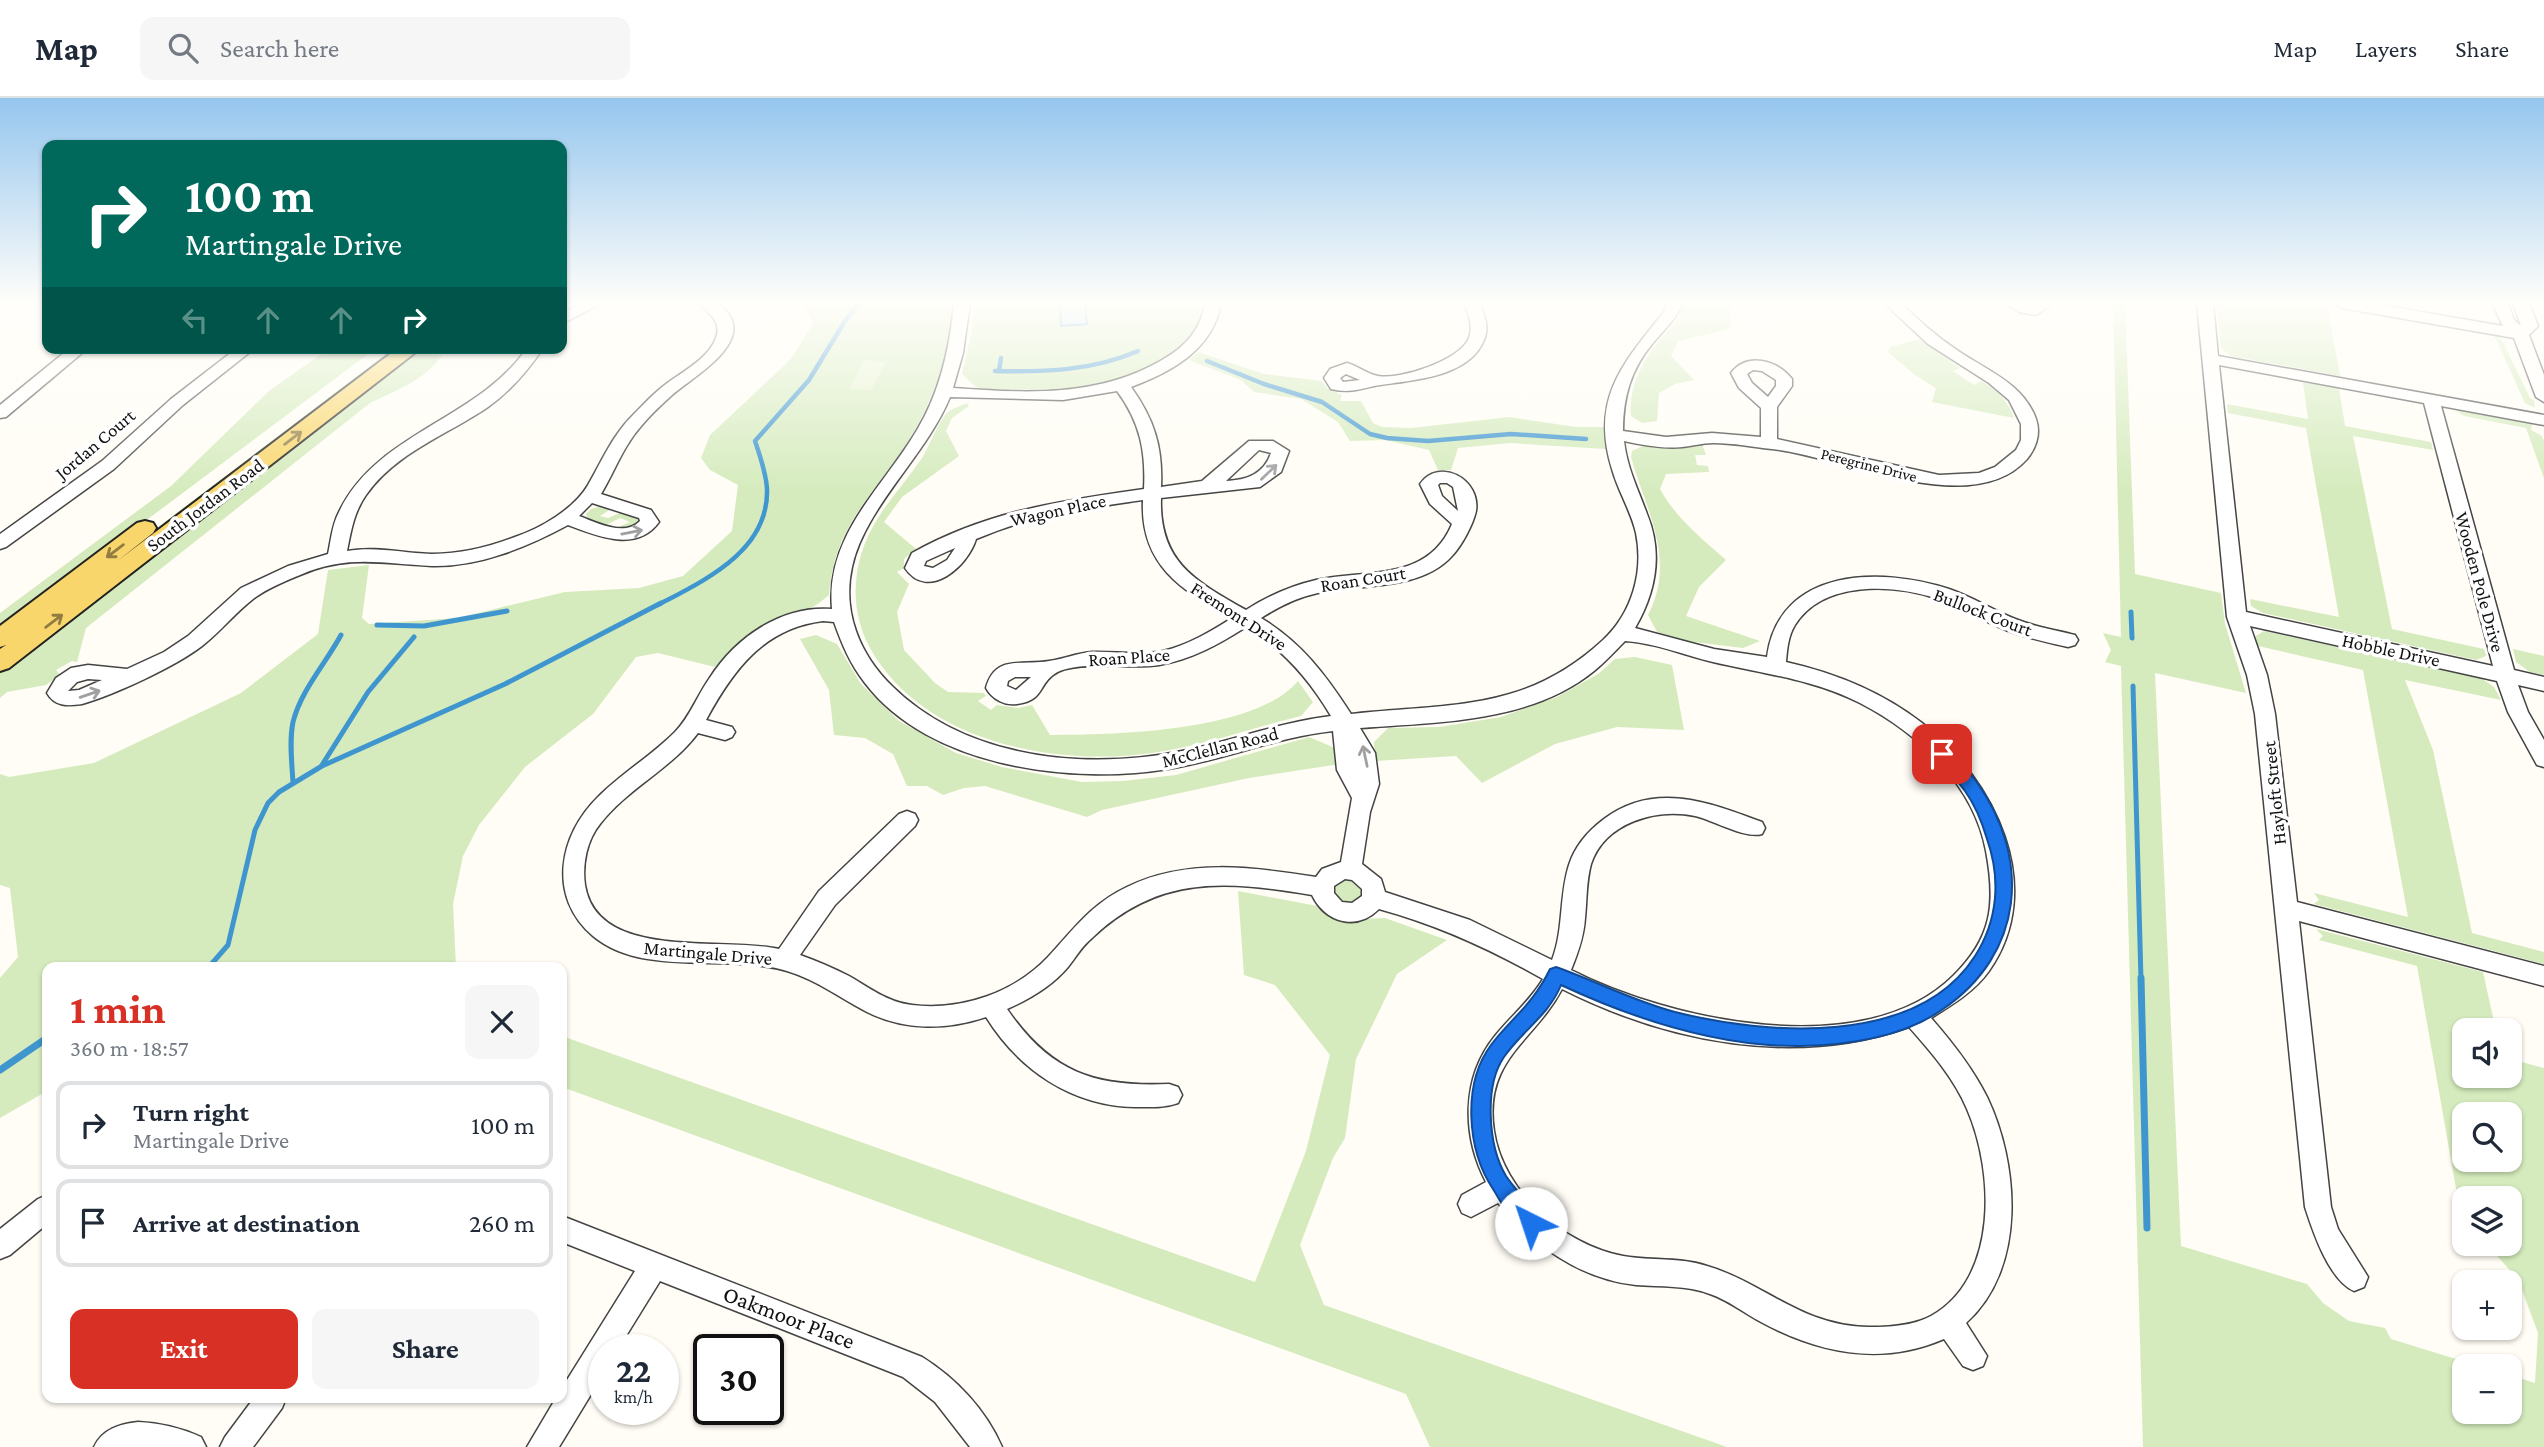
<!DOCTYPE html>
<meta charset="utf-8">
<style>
:root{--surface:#fff;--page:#f6f6f7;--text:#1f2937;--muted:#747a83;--line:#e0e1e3;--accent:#d93025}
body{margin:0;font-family:"Crimson Pro",serif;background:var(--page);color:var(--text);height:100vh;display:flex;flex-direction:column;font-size:26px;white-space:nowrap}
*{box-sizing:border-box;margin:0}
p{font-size:23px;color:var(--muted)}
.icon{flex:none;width:38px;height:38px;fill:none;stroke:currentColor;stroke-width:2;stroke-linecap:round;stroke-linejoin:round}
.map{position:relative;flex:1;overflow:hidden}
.details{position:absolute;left:42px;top:864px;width:525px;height:441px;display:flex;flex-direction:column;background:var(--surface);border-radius:14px;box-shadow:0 2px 5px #0004}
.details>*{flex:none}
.hud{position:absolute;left:42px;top:42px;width:525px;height:214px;border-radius:14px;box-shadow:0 2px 5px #0004;background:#00695c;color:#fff;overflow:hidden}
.tools{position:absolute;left:2452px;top:920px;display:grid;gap:14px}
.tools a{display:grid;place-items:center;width:70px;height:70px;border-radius:14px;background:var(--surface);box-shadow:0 2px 5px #0004;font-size:35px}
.speed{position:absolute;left:588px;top:1236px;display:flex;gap:14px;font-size:35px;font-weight:700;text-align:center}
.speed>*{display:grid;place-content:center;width:91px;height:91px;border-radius:50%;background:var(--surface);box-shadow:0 2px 5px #0004;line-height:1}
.speed small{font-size:18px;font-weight:400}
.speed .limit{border:4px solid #111;border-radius:10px;background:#fff;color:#111}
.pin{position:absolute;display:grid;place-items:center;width:60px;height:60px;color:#fff;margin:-30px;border-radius:14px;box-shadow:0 4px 10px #0006}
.me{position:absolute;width:77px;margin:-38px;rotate:319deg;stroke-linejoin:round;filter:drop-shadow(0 0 5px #0008)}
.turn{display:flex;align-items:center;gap:24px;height:147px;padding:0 28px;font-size:32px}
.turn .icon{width:91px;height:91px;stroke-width:2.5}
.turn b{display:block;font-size:49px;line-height:60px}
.lanes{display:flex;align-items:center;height:66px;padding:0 28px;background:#0003;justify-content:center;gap:35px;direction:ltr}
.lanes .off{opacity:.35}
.round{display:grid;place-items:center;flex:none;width:74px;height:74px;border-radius:14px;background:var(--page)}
.headline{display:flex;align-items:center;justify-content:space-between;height:119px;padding:0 28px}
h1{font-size:42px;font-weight:700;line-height:52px;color:var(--accent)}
.action{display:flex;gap:14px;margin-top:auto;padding:14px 28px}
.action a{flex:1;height:80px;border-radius:14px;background:var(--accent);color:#fff;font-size:28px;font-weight:700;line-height:80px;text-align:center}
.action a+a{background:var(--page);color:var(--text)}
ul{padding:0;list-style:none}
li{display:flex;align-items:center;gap:21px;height:88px;margin:0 14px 10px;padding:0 14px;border:4px solid var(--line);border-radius:14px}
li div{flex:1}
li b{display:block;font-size:26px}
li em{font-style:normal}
header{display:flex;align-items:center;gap:42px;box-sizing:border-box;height:98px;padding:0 35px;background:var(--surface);border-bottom:2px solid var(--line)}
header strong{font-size:33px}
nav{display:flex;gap:38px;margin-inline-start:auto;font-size:24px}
.search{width:490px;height:63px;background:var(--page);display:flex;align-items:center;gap:18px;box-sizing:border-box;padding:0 24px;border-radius:14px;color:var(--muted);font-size:26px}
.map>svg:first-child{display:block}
</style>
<header>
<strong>Map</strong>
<div class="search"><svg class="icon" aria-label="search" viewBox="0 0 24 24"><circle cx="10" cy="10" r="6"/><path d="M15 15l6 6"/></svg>Search here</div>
<nav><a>Map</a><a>Layers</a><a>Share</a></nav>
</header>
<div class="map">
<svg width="2544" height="1349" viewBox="0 0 2544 1349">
<rect width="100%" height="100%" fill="#fffdf5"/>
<g fill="#d5ebbd" fill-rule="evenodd">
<path d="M803,205H951C950,257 932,308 903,351C868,402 834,432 829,497C791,531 750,525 715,569L658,555L636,559L593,616L525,669L479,727L463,758L453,806L456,870H47V993L0,1020V880L18,859L10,790L0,787V676L9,679L94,665L241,595L318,536L328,472L369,467L362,520L369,526L457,520L565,494L639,490L683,478L732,433L738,387L710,372L701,360L710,337L790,262L813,226Z"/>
<path d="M973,205H1202C1197,283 1069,295 1012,291C1002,291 988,293 979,290C973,288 967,280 962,276L972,233Z"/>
<path d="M1684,205H1731L1730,231L1678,243L1671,258L1694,282L1675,286L1659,295L1657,323L1642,325L1631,318C1628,291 1642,263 1660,242C1670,230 1680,221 1684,205Z"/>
<path d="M2113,205H2125L2135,476L2221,495L2225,526L2246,595L2155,575L2181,1148L2307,1186L2323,1205L2349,1223L2385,1230L2391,1241L2482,1269H2464V1314H2510V1277L2535,1285L2538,1235L2518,1181L2486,1146H2510V1101H2464V1122L2461,1119L2417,868L2319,842L2323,838L2316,831L2483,874L2496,933H2464V978H2510V961L2544,970V1349H2143L2121,568L2105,564L2111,552L2103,535L2121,539ZM2464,1017H2510V1062H2464Z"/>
<polygon points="2217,205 2327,207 2340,278 2231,258 2221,250"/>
<polygon points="2494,237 2501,240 2530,300 2534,302 2535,310 2525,305"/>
<path d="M1920,241L1960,270L1953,273L1974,287L1981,283C1996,291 2009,304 2014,320L1932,304L1936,290L1915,277L1888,254L1890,249Z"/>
<polygon points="330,250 376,250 0,532 0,515 171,388 269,293"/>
<polygon points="394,250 403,250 0,557 0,549"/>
<path d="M421,250H446C431,280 399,291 370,305L86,530L77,564L72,563L56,572L60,577L46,587L7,594L0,600V574Z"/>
<polygon points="1198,254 1264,276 1322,283 1327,290 1342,297 1340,303 1361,303 1373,325 1382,329 1411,330 1509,319 1576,329 1604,329 1606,351 1510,345 1458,350 1451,372 1438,372 1429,352 1385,342 1350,343 1338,324 1301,301 1254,294 1241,282 1189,262"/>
<polygon points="2303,284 2339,290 2345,328 2431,344 2433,352 2353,338 2392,531 2484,551 2486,558 2476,562 2263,515 2251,508 2250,501 2339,519 2306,330 2228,315 2227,306 2308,321"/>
<path d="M967,305L969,308L952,320L946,333L959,358L902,399L884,424L916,451L904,461V470L897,474L909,486L897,514L904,552L935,585L948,594L984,595L986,598L978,603L991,612L997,607L1018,610L1032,607L1050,637C1113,637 1256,634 1298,583L1313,604L1301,618C1251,630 1203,648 1152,655C1054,669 922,644 870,550C847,508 853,459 878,420C891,399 908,381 922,360C929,349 939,322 948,314C953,310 961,308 967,305Z"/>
<polygon points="2456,312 2532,326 2531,332 2542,338 2544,343 2544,380 2526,330 2464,318"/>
<path d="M1647,346H1702L1706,357H1695L1697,367L1708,368L1709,374L1666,376L1660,391C1676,420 1701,440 1726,462L1699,489L1686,518L1760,543L1743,550L1678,542L1657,534L1648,517C1677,461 1646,413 1631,359L1632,353Z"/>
<polygon points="601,408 611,411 600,418 608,420 622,414 639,420 642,425 626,433 616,430 630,424 620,420 606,427 588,421 586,416 591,411"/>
<polygon points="2264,533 2481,580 2494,589 2501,602 2405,582 2433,652 2472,835 2544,854 2544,866 2314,806 2319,802 2314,795 2408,819 2363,572 2258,548 2254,539"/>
<polygon points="816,537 837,546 861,586 899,623 956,655 1002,669 1082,684 1123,683 1176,677 1309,639 1335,650 1340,666 1249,680 1102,712 1087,719 985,688 964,690 943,697 927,688 907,688 893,656 865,640 834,637 829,592 800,541"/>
<polygon points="2513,551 2544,558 2544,577 2530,574 2516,564"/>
<polygon points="1635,559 1672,567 1684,632 1617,629 1555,646 1482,685 1456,658 1375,663 1374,644 1388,630 1439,629 1501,619 1557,599 1598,576 1615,561"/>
<polygon points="1353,779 1366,795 1346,809 1329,791 1336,782"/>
<polygon points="1238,793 1317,808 1330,818 1340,822 1385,820 1447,842 1397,876 1356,961 1345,1040 1333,1060 1300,1147 1324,1207 1727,1349 1430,1349 1406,1296 562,989 562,938 1255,1184 1306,1053 1330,957 1275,887 1244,877"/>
</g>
<polygon fill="#e6f2cf" points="864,262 886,264 871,292 849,291"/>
<polygon fill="#b9e0f7" stroke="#3f96cf" stroke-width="2" points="1060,205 1085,205 1087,226 1061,228"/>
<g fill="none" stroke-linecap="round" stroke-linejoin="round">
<g stroke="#3f96cf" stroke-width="4.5">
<polyline points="1207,263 1264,286 1322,304 1370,336 1387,340 1428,343 1511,336 1586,341"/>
<path d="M995,273C1045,274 1092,273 1138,253"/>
<polyline points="999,273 1001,260"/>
<path d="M658,507C705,482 769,453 767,391C766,374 760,358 755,343L809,282L845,223L859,205"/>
</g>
<g stroke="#3f96cf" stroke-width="5">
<polyline points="2131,514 2132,540"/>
<polyline points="377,527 424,528 507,513"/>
<polyline points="2133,588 2141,882"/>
<polyline points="322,667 368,594 414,539"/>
<path d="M293,685C292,665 289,644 293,624C301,592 326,565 341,537"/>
<polyline points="208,870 228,847 255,732 268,705 279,694 322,668 505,586 661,505"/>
</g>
<g stroke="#3f96cf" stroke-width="7">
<polyline points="2141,880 2147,1130"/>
<polyline points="0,972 47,940"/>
</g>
<g stroke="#444" stroke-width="3">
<g id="minor">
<polygon points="582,205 602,205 562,226 562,215"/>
<path d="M699,205H717C765,239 695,277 672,297C662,306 651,316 642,327C623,348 615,373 601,396L651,412L659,424C637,455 597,438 568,427C527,449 480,469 432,468C382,466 349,456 300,477C285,483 266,491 253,501C235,515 220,534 202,548C176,568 114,597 82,606C68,608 55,609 47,595L56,580L71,570L88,567L127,571L164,554L188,538L241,490L288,468L328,456C331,442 332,427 339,414C377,334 478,322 527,250H543C528,273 510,293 488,309C447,337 395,355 366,397C354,414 351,433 347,453C375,448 403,455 432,456C460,456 489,449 515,439C541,430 574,411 588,387C602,363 613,336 634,316C643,307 651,298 661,290C679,275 707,263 716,240C722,223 709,216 699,205ZM592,405L639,420L640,423C624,439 598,425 579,418ZM88,581L102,582L79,592L68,593L77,584Z"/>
<path d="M954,205H970L963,255L953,290C1025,295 1097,300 1162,262C1185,249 1201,232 1205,205H1221C1213,252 1171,274 1131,289C1154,321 1163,349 1161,389L1202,383L1249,343H1273L1289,353L1281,374L1260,389L1161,400C1159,464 1195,483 1246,512C1268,498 1290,488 1316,482C1367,471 1428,484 1452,426L1430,406L1420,386C1439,359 1481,381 1476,413C1473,427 1461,449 1451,459C1418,494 1357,485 1314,496C1295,500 1277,510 1261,520C1301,544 1326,577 1351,616C1449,605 1524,615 1603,542C1632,515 1644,474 1636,435C1631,413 1618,393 1612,371C1590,301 1623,265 1664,214L1667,205H1683C1676,221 1664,232 1653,245C1631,271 1623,299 1623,333L1666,339L1712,335L1761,339V310L1739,290L1731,275C1747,254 1777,262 1792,281V288L1777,309V341L1939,377L1979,375L1995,369L2016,352L2021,342V326L2009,302L1989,285L1928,246L1884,205H1901C1917,221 1935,237 1954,250C1983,271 2023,284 2036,321C2041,336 2036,350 2027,361C1972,423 1841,358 1772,351C1753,349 1733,345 1713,345C1702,345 1693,348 1682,349C1663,351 1642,347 1624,343C1627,370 1638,391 1647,416C1663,455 1656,494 1635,530L1714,551L1767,559C1779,469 1881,469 1949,491C1973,499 1994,513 2018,522C2036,529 2056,532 2075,537L2078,542L2075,547L2068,549C2047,544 2026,540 2006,532C1982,523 1961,509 1938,501C1894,486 1823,482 1795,527C1788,538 1787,552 1786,564C1835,575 1882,594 1922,625C1994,681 2048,789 1989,873C1975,893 1952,907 1931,920C1952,944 1972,969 1987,999C2019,1066 2027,1170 1966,1225L1987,1258L1983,1268L1973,1272L1963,1268L1944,1241C1881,1268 1820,1256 1761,1224C1744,1215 1728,1202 1710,1196C1686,1187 1661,1189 1636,1187C1580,1181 1533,1147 1498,1105L1471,1119L1462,1115L1458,1106L1462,1097L1486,1084C1462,1038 1461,980 1495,938C1511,918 1530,903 1543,881C1490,851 1438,827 1379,811C1356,834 1325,824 1312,797C1227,783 1159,776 1092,840C1082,848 1076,859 1068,869C1052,888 1030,901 1007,911C1051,975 1095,989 1169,986L1178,989L1182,997L1178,1005C1164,1010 1150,1009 1135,1009C1072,1008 1019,972 986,919C947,932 905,933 867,914C840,900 817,882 787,873C727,855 643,880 593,838C547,799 559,737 598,699C622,675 651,658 675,634C690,619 697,598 709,581C735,540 781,507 832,511C825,437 883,390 917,332C940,294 950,249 954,205ZM1753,272L1762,273L1776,282V288L1768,299L1752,285L1747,276ZM1117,293C1140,324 1146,353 1144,391C1060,403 987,413 912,455L905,470C928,504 968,468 976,441C1035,416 1080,411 1143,402C1140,467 1181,492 1232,520C1210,534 1188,547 1163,553C1139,558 1115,553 1092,554C1077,555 1064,561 1049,563C1022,568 995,556 986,590C992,601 1005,608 1017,606C1043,603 1039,587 1053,577C1073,561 1132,572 1159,567C1191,562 1219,546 1246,529C1283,551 1309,581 1331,618C1281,624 1235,642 1187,652C1088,673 967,662 892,588C860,557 842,514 852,469C865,409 926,358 950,299L1063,302ZM1259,352L1271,355C1264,376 1247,382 1226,383ZM1440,385H1447L1453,389L1458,413L1442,398L1438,387ZM955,450L947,462L933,470L924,468L926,463ZM823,523L834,524C842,546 850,566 865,585C929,669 1071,687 1168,671C1224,662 1277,639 1333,633L1337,672L1352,700L1341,764L1322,771L1316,779C1253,769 1186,760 1127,789C1091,806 1074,831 1048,859C1014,895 961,913 912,907C887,904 870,890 849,878C833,870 817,863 800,857L835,807L915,728L918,722L915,716L907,713L899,716L819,793L779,851C724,838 597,864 585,787C582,766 587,742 600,726C628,690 671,671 698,635L725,642L732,639L735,634L732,629L706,622C733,572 764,530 823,523ZM1625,543C1656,545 1683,557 1713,564C1764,576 1813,581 1860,605C1918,635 1974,687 1986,753C1996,806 1992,840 1953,878C1864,966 1669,922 1571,872C1578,855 1584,838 1585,820C1587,802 1586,784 1591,766C1605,724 1657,710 1695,718C1713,722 1745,741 1762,736L1765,730L1762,724C1709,704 1654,683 1604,721C1588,733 1575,748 1569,767C1559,798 1564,831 1552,862L1470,822L1385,794L1381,781L1362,766L1370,714L1379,686L1375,655L1360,630C1438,624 1530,625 1594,573C1605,564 1615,553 1625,543ZM1031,579L1016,592L1007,588L1008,583L1015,579ZM1345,781L1352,782L1362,791V798L1352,805L1342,804L1334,795V788ZM1562,891C1669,945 1795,969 1909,929C1931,954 1954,980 1967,1011C1994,1073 1999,1180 1931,1218C1913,1228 1888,1229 1869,1229C1800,1228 1767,1186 1707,1168C1680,1159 1651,1163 1623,1158C1564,1147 1503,1094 1494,1033C1483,961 1534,944 1562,891Z"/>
<path d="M1464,205H1480C1484,217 1490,229 1484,242C1468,281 1409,282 1374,288C1358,292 1347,295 1331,291L1324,280L1330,271L1347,265C1358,268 1367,276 1378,278C1400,282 1457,263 1468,242C1474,230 1469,217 1464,205ZM1346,276L1360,282L1343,284L1340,280Z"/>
<polygon points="2004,205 2033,207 2053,205 2036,217 2019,214"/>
<path d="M2197,205H2213L2218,258L2544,317V327L2441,308L2514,572L2544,579V593L2518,587L2528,614L2544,642V669L2537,667L2508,614L2497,583L2250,528L2267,577L2275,616L2297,804L2544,868V888L2299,823L2331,1109L2338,1131L2368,1179L2364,1189L2354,1193C2329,1182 2313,1134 2305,1109L2255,616L2247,577L2227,519ZM2219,267L2424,305L2493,568L2246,514Z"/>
<polygon points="2334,205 2369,205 2503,228 2492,205 2508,205 2514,222 2521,228 2513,205 2529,205 2538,228 2529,237 2544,277 2544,304 2536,299 2514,240 2342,210"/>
<polygon points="70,250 88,250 6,319 0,320 0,307"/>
<polygon points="237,250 255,250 183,307 114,371 6,449 0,451 0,436 102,363 171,301"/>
<polygon points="47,1097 47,1126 10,1157 0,1161 0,1131 38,1101"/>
<path d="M562,1118L922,1259C956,1280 986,1312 1002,1349H970L935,1304L903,1279L660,1183L618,1251H604V1275L559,1349H527L556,1300H562V1290L635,1173L562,1144Z"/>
<polygon points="254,1300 286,1300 282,1310 253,1349 220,1349 225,1339"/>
<path d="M138,1324C160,1325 181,1330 201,1339L206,1349H94C102,1331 120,1326 138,1324Z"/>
</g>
</g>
<g stroke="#222" stroke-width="4">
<polygon id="major" points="398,250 421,250 9,570 0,573 0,551 6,547 0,549 0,528 137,425 145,423 153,425 156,430 153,435 116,464"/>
</g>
<use href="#minor" fill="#fff" fill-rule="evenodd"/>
<use href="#major" fill="#f9d66b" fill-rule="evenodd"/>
</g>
<defs><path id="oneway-shaft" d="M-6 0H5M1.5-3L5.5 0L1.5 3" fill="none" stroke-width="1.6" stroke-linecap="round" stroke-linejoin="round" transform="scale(1.75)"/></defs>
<g stroke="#917d42">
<use href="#oneway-shaft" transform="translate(293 340) rotate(-37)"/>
<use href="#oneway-shaft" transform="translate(115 453) rotate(143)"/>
<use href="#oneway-shaft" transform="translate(54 523) rotate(-37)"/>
</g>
<g stroke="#a0a0a0">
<use href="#oneway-shaft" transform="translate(1269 374) rotate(-44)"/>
<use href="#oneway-shaft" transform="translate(632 434) rotate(-11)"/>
<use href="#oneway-shaft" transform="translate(90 596) rotate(-19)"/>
<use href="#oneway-shaft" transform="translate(1365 658) rotate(-102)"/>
</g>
<linearGradient id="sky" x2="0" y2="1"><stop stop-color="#95c6ee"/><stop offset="0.52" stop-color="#fffefa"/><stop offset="1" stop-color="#fffefa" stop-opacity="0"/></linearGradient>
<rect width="2544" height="394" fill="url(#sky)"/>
<path fill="#1a73e8" stroke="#114b97" stroke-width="2" d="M1942,650L1948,652C1957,662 1968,672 1976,683C2032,761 2024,856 1943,911C1904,939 1848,947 1801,948C1719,949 1634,921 1561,887C1549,917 1522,933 1504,959C1484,988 1488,1048 1506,1078C1516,1093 1534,1110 1541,1125L1538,1132L1531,1135C1513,1128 1503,1107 1493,1091C1467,1052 1462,986 1491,947C1513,918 1532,908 1550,871L1556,869C1596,883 1633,903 1675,914C1766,937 1917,949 1975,858C1998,822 2001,781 1987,741C1982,724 1975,707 1965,693C1956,680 1943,670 1935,656Z"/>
<g text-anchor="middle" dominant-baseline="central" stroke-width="7" stroke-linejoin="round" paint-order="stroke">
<g font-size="16" fill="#111" stroke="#fff">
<text transform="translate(1869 367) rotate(14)">Peregrine Drive</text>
</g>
<g font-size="19" fill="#111" stroke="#fff">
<text transform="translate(95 346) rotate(-40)">Jordan Court</text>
<text transform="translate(205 407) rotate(-37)">South Jordan Road</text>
<text transform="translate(1058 412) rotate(-12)">Wagon Place</text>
<text transform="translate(1363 481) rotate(-9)">Roan Court</text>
<text transform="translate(2480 484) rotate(75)">Wooden Pole Drive</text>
<text transform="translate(1983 514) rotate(21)">Bullock Court</text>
<text transform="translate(1239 518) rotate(33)">Fremont Drive</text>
<text transform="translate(2391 552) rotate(12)">Hobble Drive</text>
<text transform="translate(1129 559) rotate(-4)">Roan Place</text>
<text transform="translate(1220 649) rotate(-14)">McClellan Road</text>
<text transform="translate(2274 695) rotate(-96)">Hayloft Street</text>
<text transform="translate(708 855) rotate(5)">Martingale Drive</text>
</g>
<g font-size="23" fill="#111" stroke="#fff">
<text transform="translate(789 1219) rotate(21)">Oakmoor Place</text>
</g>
</g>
</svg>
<div class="tools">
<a><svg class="icon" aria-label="sound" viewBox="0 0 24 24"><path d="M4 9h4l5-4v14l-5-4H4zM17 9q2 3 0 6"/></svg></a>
<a><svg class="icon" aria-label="search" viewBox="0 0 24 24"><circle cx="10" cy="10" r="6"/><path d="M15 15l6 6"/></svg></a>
<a><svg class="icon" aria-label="layers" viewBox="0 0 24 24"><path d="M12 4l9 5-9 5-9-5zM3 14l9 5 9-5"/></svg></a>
<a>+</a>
<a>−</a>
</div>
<div class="speed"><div>22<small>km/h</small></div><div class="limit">30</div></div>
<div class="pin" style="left:1942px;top:656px;background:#d93025"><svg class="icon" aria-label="arrive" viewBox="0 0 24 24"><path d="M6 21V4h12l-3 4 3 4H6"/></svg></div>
<svg class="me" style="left:1531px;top:1125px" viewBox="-20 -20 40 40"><circle r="19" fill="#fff"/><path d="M0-13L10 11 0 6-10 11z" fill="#1a73e8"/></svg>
<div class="hud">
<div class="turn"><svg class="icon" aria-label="right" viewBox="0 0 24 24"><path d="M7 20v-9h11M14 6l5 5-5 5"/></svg><div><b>100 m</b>Martingale Drive</div></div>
<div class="lanes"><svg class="icon off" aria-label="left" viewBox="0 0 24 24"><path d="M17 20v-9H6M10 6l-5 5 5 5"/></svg><svg class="icon off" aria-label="ahead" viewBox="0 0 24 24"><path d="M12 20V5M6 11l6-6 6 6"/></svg><svg class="icon off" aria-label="ahead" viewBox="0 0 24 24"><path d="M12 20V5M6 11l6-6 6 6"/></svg><svg class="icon" aria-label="right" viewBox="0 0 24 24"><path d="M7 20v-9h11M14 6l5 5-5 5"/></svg></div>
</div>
<section class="details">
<div class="headline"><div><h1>1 min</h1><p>360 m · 18:57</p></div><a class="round"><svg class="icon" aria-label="close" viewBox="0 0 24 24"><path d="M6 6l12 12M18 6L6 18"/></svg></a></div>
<ul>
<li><svg class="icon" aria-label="right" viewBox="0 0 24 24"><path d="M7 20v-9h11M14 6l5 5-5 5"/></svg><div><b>Turn right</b><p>Martingale Drive</p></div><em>100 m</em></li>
<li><svg class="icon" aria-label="arrive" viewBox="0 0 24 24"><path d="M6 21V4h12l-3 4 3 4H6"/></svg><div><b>Arrive at destination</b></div><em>260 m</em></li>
</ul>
<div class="action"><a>Exit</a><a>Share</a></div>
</section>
</div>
